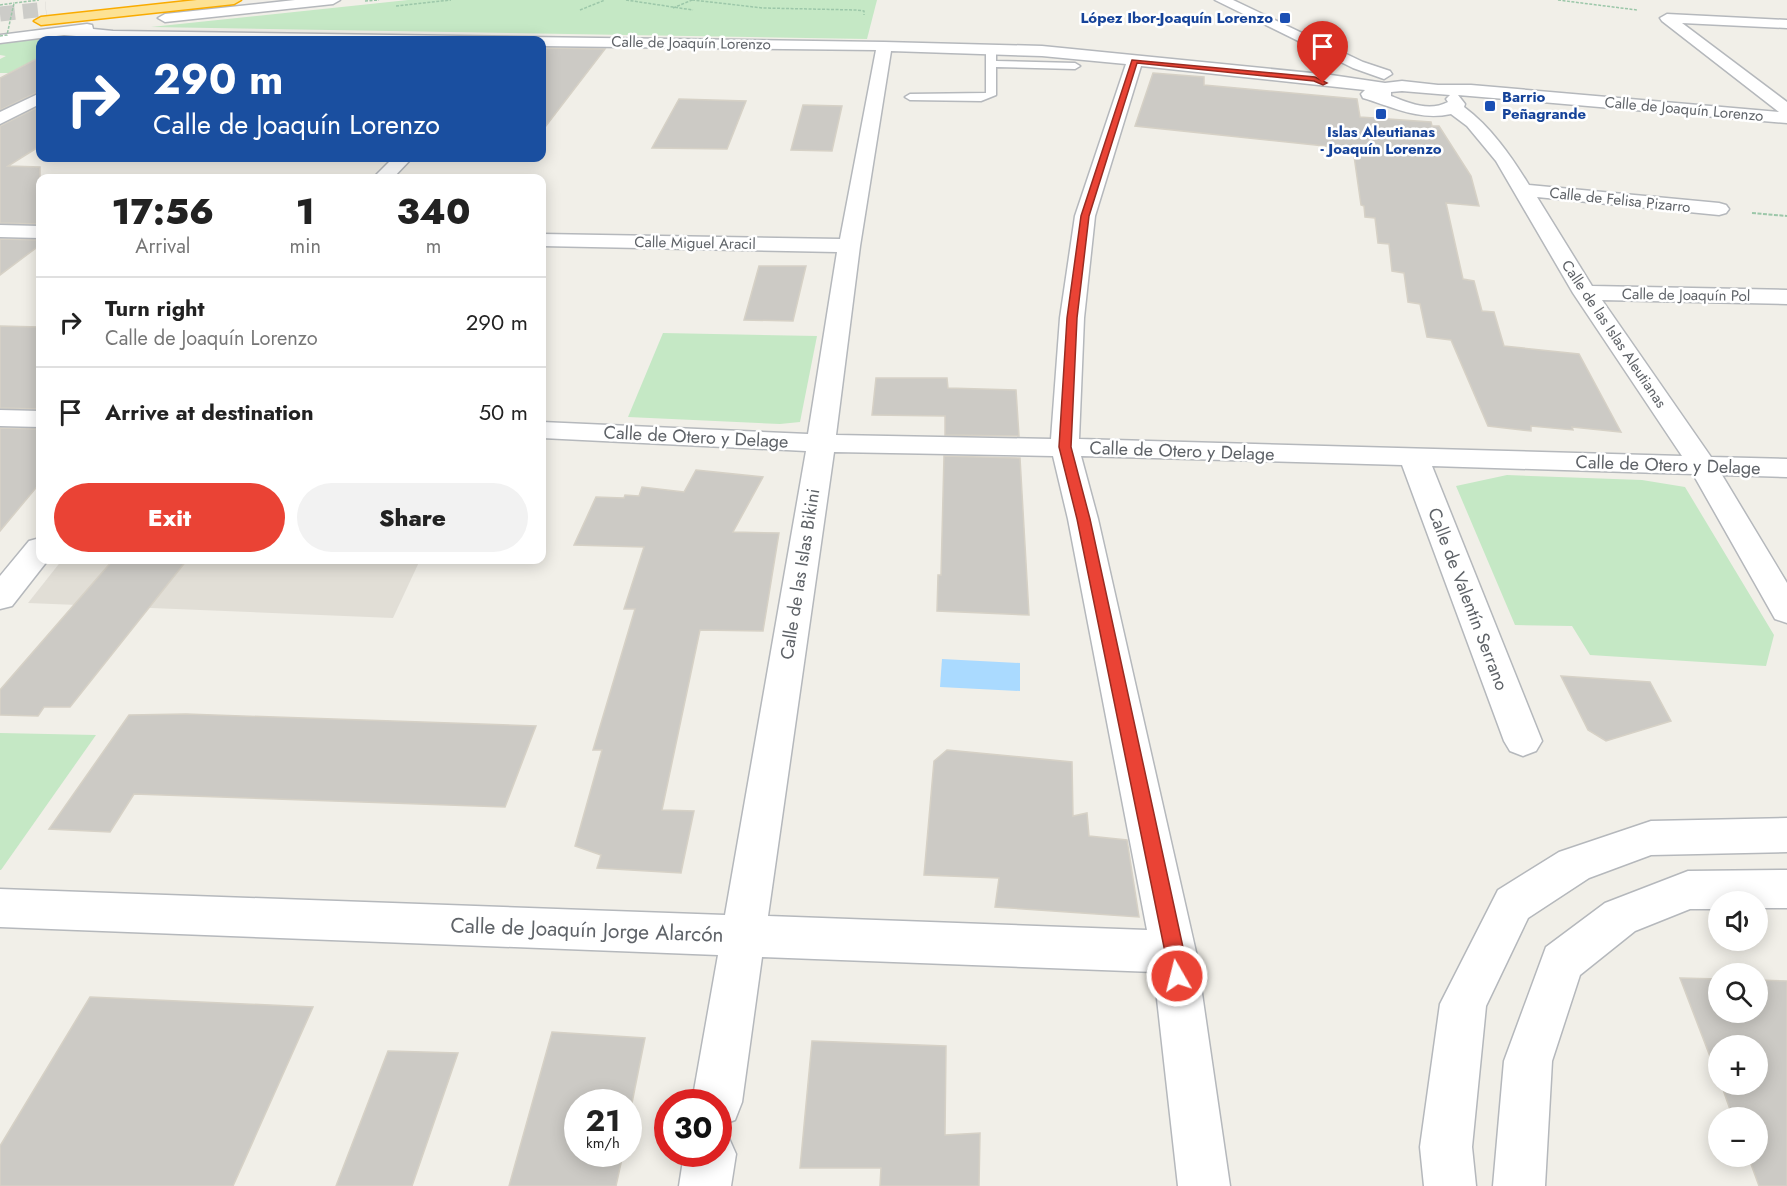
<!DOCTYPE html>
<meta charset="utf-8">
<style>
:root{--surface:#fff;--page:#f2f2f2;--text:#222;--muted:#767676;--line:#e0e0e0;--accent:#ea4335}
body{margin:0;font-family:Jost,sans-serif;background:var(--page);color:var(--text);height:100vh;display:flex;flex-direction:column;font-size:22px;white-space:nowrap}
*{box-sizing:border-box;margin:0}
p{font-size:20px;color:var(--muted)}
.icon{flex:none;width:33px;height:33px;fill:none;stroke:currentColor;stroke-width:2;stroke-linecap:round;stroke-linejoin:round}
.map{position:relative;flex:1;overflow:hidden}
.panel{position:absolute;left:36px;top:174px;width:510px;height:390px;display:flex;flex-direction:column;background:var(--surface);border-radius:12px;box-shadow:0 3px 15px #0003}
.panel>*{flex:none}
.banner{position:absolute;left:36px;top:36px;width:510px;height:126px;border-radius:12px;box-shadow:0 3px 15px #0003;background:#1a4fa0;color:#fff;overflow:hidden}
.fabs{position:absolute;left:1708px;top:891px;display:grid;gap:12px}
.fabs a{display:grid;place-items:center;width:60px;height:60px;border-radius:50%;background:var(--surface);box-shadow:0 3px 15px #0003;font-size:30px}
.speed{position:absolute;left:564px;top:1089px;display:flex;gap:12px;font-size:30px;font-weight:700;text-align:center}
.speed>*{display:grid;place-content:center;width:78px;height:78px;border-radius:50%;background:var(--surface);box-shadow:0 3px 15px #0003;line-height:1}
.speed small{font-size:15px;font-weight:400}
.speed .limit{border:9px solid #d22;background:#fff;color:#111}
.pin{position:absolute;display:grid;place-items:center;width:51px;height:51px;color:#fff;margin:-62px -26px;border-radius:50% 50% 50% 0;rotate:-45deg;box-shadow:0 0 6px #0007}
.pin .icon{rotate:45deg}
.me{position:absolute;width:66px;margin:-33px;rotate:352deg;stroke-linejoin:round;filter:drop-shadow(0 0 4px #0008)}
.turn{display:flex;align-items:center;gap:21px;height:126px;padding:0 18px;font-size:27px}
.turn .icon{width:78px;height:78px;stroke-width:2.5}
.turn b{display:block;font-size:42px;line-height:51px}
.eta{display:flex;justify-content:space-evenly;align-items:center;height:102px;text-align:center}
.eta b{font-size:36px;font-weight:800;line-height:42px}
.action{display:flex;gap:12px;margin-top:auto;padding:12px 18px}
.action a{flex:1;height:69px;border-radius:36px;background:var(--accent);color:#fff;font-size:24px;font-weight:800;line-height:69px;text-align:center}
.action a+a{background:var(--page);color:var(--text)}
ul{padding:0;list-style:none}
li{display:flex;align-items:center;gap:18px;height:90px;padding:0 18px;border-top:2px solid var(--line)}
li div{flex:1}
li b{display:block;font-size:22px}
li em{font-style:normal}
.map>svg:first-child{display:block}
</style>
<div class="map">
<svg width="1787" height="1186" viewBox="0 0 1787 1186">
<rect width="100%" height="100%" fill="#f1efe8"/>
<polygon fill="#e1ded6" points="62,560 420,560 393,618 28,603"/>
<g fill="#c5e8c5">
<polygon points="408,0 877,0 867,39 151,27"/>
<polygon points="34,39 85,40 40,40 40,57 9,73 0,73 0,59 6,56 0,55 0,44"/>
<polygon points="663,333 817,336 800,422 780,424 628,417"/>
<polygon points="1507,475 1642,480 1685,487 1774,635 1766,666 1590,655 1572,626 1515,625 1456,486"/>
<polygon points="0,733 96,735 1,870 0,870"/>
</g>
<polygon fill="#aadaff" points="942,659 1020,663 1020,691 940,687"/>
<g fill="#cccac5" stroke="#d6d1c6" stroke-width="1.5">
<polygon points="542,48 605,49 542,131"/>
<polygon points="40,57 40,91 0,110 0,78"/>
<polygon points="1153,73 1204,77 1204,85 1357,99 1360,117 1431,122 1432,126 1439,126 1471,176 1479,206 1446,203 1463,279 1474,281 1482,311 1494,312 1504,346 1579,354 1621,432 1572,427 1573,430 1531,426 1531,431 1488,426 1451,340 1427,337 1420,304 1408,302 1404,273 1392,271 1389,244 1378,243 1375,218 1365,217 1364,206 1361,205 1353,149 1135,126"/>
<polygon points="679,99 746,101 727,149 652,148"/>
<polygon points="803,105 842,106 832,151 791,150"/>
<polygon points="40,106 40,146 8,166 40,167 40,224 0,223 0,126"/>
<polygon points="0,239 40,240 40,245 0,275"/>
<polygon points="759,266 806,266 793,321 744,320"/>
<polygon points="0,326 40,327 40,409 0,408"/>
<polygon points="876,378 947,378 948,388 1016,390 1019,436 945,435 945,416 872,415"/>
<polygon points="0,428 40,429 40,483 0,531"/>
<polygon points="944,456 1020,458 1029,615 937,611 938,575 941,575"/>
<polygon points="696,470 763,477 733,532 779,533 763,631 700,630 662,810 694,811 681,873 597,868 601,855 575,846 602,750 593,750 635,609 624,609 644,547 574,545 596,497 624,498 625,495 639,496 642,487 684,492"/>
<polygon points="113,560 187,560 70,707 44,707 38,716 0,715 0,690"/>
<polygon points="1561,676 1650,682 1671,721 1606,741 1588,730"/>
<polygon points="186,714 536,726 505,807 134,794 110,832 49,829 129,715"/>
<polygon points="947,750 1072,762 1073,816 1087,813 1089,836 1127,840 1139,917 995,907 999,878 924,875 934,761"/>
<polygon points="1680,978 1719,979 1719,1012 1758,1012 1758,980 1787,981 1787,1186 1759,1186 1748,1156 1758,1156 1758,1118 1733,1118 1721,1084 1758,1084 1758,1046 1719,1046 1719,1080"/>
<polygon points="90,997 313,1007 233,1186 0,1186 0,1146"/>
<polygon points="552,1032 645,1038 628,1123 628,1102 578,1102 578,1154 623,1154 616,1186 509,1186"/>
<polygon points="812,1041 946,1046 945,1135 980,1133 979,1186 880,1186 881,1168 800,1168"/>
<polygon points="388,1051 458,1053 412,1186 336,1186"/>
</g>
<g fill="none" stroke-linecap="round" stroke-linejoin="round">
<polyline stroke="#ccccc8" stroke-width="15" stroke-dasharray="15 8" stroke-linecap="butt" points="0,14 46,9"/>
<g stroke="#b5b8bc" stroke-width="3">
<polygon id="lane" points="991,46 996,49 996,61 1075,63 1080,66 1075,69 996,67 996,95 981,101 910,100 905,97 910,94 986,93 986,49"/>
</g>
<g stroke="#b5b8bc" stroke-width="3">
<g id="street">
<polygon points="295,0 340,0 333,4 165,22 158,18 165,14"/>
<polygon points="1215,0 1233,0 1363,62 1390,71 1392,74 1384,79 1353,68"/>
<path d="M1667,14L1787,20V28L1682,23L1787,102V123L1458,95L1465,104L1464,107C1491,127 1511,156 1529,185L1719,203L1726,205L1729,209L1726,213L1719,215L1537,197L1592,286L1787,290V304L1602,300L1711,457L1787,459V477L1722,475L1787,583V623L1775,619L1693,474L1432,466L1542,741L1536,751L1523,756L1510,751L1504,741L1402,465L1081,456L1098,519L1196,952L1230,1186H1178L1154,972L762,957L742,1102L735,1120L718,1126V1102H692L718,955L0,927V889L725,915L806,451L542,438V422L808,434L837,252L542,246V234L840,239L876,50L542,46V40H192L113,39L64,35L0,43V35L87,24L92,25L93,29L113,31L884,42L1042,46L1331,75L1385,83L1402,81L1438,85H1471L1779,112L1662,21L1660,18ZM891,51L1042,56L1126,64L1075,216L1060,318L1051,439L836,435L860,246ZM1141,66L1365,90L1361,94L1363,98C1393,107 1419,121 1451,114L1467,126L1496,161L1573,293L1682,456L1079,439L1084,318L1095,216ZM1402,91L1450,95L1446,99L1448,102C1429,112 1409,103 1391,96V92ZM834,452L1053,456L1068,519L1147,930L768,916Z"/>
<polygon points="40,93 40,104 0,124 0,112"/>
<polygon points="393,158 412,158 393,178 373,178"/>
<polygon points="0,225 40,226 40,238 0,237"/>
<polygon points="0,410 40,411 40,427 0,426"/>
<polygon points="40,538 40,560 48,560 12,606 0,609 0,576 29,541"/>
<polygon points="1787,818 1787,852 1651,855 1589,878 1528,918 1486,1006 1472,1147 1476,1186 1424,1186 1420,1147 1440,1004 1498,890 1559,852 1651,821"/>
<polygon points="1787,870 1787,908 1758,908 1758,902 1719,902 1719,909 1690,909 1635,931 1580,975 1552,1061 1545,1186 1493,1186 1504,1061 1546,947 1605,903 1688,871"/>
<polygon points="718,1132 728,1136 736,1154 731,1186 679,1186 684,1154 718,1154"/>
</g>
</g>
<g stroke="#f9ab00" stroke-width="3">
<polygon id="highway" points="197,0 241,0 234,4 41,25 34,21 41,17"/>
</g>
<g stroke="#9cc7a9" stroke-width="1.5" stroke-dasharray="3 1.5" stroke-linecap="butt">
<polyline points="626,0 693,10"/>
<polyline points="692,0 763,8 857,10 864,11 864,15"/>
<polyline points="1558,0 1637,10"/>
<polyline points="365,1 379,0"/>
<polyline points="0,5 14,3"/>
<polyline points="396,6 451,0"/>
<polyline points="673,8 692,0"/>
<polyline points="580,10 605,0"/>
</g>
<polyline stroke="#9cc7a9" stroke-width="2" stroke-dasharray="4 1.5" stroke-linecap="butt" points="1752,213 1787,216"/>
<use href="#lane" fill="#fff" fill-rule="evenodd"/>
<use href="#street" fill="#fff" fill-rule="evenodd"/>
<use href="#highway" fill="#fde293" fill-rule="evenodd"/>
<polyline stroke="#9cc7a9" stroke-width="1.5" stroke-dasharray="3 1.5" stroke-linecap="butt" points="0,36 7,35 14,3 39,0"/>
</g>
<polygon fill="#ea4335" stroke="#982c22" stroke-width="1.5" points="1132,60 1315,77 1327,83 1323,85 1314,81 1137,63 1089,216 1077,318 1071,447 1090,519 1184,952 1187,976 1184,982 1177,985 1171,982 1165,952 1077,519 1059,447 1067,318 1081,216"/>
<g fill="#1a4fb4" stroke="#fff" stroke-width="2">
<rect x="1279" y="12" width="12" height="12" rx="3"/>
<rect x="1484" y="100" width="12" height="12" rx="3"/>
<rect x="1375" y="108" width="12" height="12" rx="3"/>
</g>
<g text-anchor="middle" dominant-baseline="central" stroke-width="5" stroke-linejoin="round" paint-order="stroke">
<g font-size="15" font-weight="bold" fill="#164399" stroke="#fff" text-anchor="end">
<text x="1273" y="18">López Ibor-Joaquín Lorenzo</text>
<text x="1502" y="97" text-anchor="start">Barrio<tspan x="1502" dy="17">Peñagrande</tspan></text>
<text x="1381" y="132" text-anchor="middle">Islas Aleutianas<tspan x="1381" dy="17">- Joaquín Lorenzo</tspan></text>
</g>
<g font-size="15" fill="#5f6368" stroke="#fff">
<text transform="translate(691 43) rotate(1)">Calle de Joaquín Lorenzo</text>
<text transform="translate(1684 109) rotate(5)">Calle de Joaquín Lorenzo</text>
<text transform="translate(1620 200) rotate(6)">Calle de Felisa Pizarro</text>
<text transform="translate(695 243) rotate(1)">Calle Miguel Aracil</text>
<text transform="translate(1686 295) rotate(1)">Calle de Joaquín Pol</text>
<text transform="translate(1614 334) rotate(56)">Calle de las Islas Aleutianas</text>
</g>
<g font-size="18" fill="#5f6368" stroke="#fff">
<text transform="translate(696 437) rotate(3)">Calle de Otero y Delage</text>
<text transform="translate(1182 451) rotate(2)">Calle de Otero y Delage</text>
<text transform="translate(1668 465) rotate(2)">Calle de Otero y Delage</text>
<text transform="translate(800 574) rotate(-81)">Calle de las Islas Bikini</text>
<text transform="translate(1468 599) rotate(69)">Calle de Valentín Serrano</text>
</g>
<g font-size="21" fill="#5f6368" stroke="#fff">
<text transform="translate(587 930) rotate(2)">Calle de Joaquín Jorge Alarcón</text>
</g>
</g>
</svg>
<div class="fabs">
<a><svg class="icon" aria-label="sound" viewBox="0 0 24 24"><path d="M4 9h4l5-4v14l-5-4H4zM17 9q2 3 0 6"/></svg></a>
<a><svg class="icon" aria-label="search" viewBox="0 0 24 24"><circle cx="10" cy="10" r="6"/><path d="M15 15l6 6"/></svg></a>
<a>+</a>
<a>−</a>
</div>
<div class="speed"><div>21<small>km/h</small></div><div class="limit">30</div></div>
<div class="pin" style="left:1323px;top:83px;background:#d93025"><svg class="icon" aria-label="arrive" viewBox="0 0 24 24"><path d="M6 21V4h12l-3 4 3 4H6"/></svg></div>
<svg class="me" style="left:1177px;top:976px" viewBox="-20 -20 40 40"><circle r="17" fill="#ea4335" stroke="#fff" stroke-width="3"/><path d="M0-11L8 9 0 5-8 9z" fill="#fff"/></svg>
<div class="banner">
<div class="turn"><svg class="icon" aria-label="right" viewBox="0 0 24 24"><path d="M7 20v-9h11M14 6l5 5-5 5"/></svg><div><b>290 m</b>Calle de Joaquín Lorenzo</div></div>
</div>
<section class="panel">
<div class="eta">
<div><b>17:56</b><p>Arrival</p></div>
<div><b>1</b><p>min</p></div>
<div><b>340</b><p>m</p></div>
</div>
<ul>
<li><svg class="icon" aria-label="right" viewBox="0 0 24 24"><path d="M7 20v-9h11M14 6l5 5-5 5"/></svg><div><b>Turn right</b><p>Calle de Joaquín Lorenzo</p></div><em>290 m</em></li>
<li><svg class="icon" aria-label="arrive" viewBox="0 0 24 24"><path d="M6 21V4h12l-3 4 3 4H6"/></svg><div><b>Arrive at destination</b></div><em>50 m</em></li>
</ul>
<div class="action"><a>Exit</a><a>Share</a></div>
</section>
</div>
